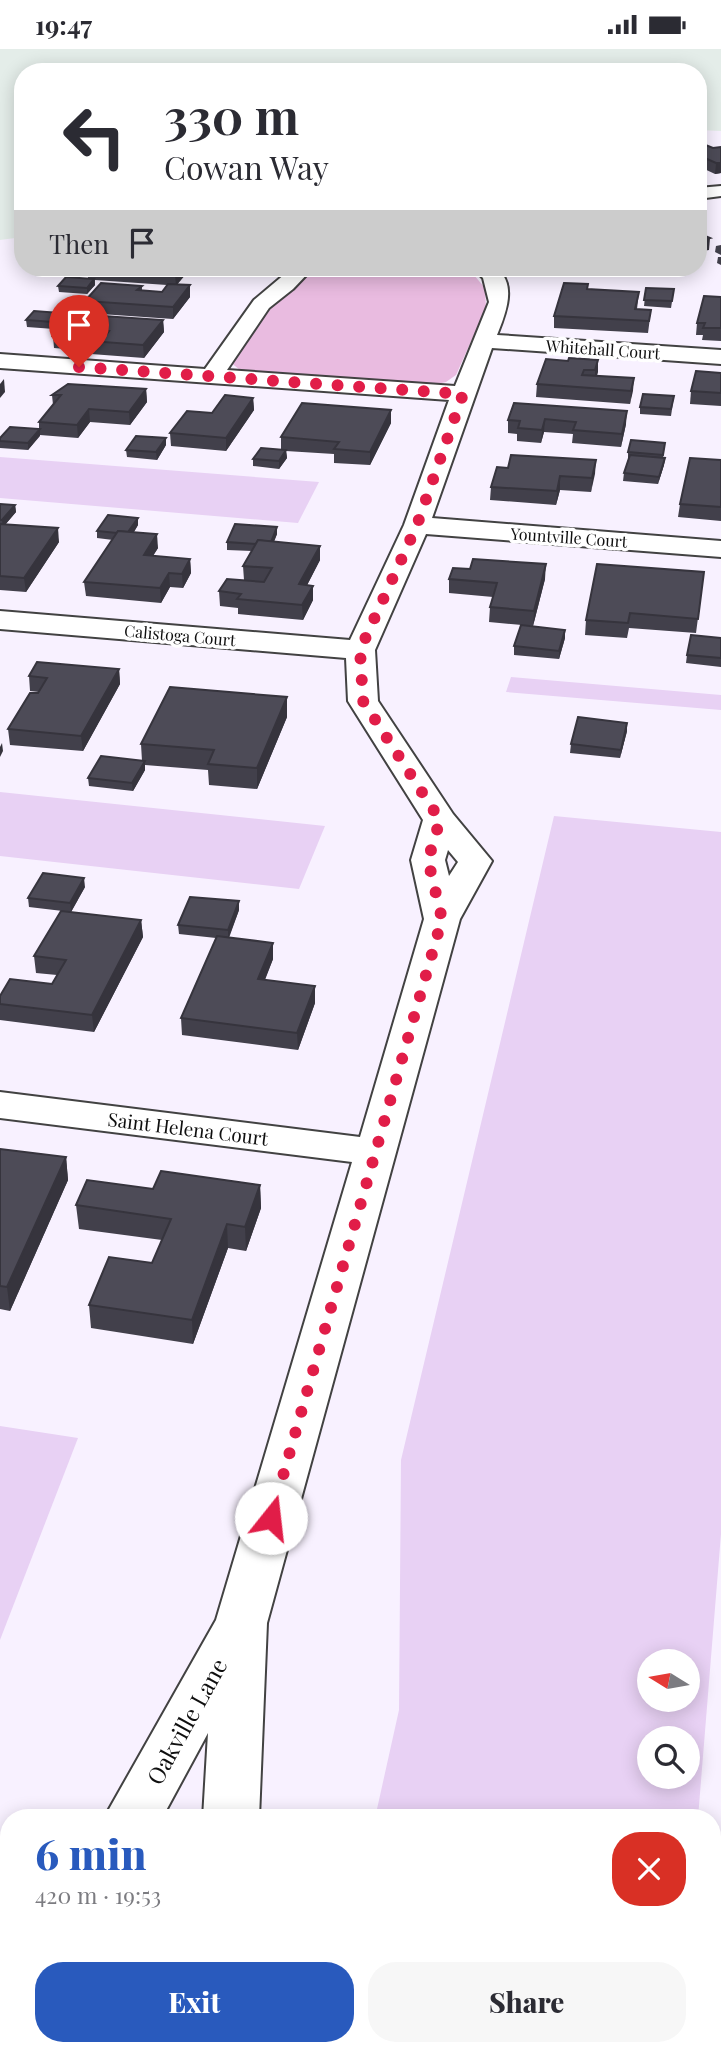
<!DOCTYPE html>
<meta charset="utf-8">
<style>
:root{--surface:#fff;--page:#f7f7f7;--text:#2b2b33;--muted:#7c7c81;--accent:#295abd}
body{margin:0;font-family:"Playfair Display",serif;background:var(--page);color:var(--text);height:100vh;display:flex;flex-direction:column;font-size:26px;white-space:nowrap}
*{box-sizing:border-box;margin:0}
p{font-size:23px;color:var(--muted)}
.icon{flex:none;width:38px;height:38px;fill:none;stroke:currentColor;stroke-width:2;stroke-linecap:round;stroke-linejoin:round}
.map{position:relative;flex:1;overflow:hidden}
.sheet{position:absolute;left:0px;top:1760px;width:721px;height:247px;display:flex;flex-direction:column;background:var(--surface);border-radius:28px 28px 0 0;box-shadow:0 4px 18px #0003}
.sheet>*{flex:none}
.hud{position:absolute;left:14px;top:14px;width:693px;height:214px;border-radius:28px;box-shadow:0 4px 18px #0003;background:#fff;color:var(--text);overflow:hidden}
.needle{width:46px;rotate:281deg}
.fabs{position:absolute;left:637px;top:1600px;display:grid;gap:14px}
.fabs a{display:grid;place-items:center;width:63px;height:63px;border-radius:50%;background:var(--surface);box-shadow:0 4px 18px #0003;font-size:35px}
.pin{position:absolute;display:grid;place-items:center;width:60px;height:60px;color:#fff;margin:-72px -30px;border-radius:50% 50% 50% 0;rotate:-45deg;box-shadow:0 0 7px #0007}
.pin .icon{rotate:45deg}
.me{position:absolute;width:77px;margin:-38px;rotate:16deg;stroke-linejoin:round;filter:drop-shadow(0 0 5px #0008)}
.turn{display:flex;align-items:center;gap:24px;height:147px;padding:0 35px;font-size:32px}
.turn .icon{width:91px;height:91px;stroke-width:2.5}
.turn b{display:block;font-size:49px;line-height:60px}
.then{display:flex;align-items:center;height:66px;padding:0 35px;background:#0003;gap:14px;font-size:26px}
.round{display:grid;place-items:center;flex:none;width:74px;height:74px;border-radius:28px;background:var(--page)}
.head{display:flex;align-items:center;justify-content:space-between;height:119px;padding:0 35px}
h1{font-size:42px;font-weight:800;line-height:52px;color:var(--accent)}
.primary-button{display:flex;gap:14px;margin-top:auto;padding:14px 35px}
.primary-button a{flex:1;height:80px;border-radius:28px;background:var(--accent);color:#fff;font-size:28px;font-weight:800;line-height:80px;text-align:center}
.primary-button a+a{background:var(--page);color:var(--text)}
.status{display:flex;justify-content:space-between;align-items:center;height:49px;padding:0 35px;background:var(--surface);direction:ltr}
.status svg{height:19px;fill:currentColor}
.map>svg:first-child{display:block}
</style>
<div class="status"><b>19:47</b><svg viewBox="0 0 49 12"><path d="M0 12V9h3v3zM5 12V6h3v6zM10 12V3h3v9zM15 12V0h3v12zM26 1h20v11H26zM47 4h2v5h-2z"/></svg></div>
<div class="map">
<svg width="721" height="2006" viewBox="0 0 721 2006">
<rect width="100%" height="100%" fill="#f8f1ff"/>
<polygon fill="#e4ede9" points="0,0 721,0 721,82 698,81 698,23 23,23 23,188 0,191"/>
<g fill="#e8d1f4" fill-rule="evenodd">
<polygon points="0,408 319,433 298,474 0,449"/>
<polygon points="511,628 721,646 721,661 506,643"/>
<polygon points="0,743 325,777 299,840 0,807"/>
<path d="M554,767L721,783V1485L698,1769H375L399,1661L401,1411ZM649,1612H688V1650H649ZM649,1689H688V1727H649Z"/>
<polygon points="0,1377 78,1389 0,1591"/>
<polygon points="327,1998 680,1998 680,1999 679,2006 325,2006"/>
</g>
<polygon fill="#e9bbe0" points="319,219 468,219 485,239 486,259 456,326 446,333 420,339 261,329 240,321 230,313 272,255 311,221"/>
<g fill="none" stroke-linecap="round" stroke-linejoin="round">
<g stroke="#424242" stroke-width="4">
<g id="minor">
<polygon points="721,137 721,147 698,150 698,139"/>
<path d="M292,219H313L293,240L269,259L227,321L455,337L489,253L483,229L473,219H496C518,235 505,266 497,286L721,301V315L492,299L432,469L721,492V508L426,485L375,601L378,652L453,765L492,812L460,870L267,1574L259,1769H203L208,1684L162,1769H104L216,1571L352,1113L0,1069V1043L360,1088L424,870L411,811L423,771L348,652L346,609L0,580V562L350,591L404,476L449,351L0,319V305L205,320L254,251ZM448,801L458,813L449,827L445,811Z"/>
<polygon points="26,1998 88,1998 85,2006 23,2006"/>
<polygon points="145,1998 207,1998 205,2006 143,2006"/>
</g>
</g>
<use href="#minor" fill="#fff" fill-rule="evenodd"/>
</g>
<g fill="#42404b">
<polygon points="698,93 713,99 721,98 721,124 715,125 698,117"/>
<polygon points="721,196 721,206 715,203 716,197"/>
<polygon points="718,208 721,208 721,216 717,214"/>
<polygon points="87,219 191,219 177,235 190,236 190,248 173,270 86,264 85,252 142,237 142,242 162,243 167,236 95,231 95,236 87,245 59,243 58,237 88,229"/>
<polygon points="630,219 667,219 667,222 641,226"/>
<polygon points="588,235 588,240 639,243 637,260 651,261 648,284 554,279 554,267"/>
<polygon points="646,239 674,240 671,259 644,257"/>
<polygon points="721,248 721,292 702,291 703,286 696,286 697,274"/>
<polygon points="62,270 54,280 27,278 26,271"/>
<polygon points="163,271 164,283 144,309 91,305 91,301 90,302 54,299 53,287"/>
<polygon points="598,311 597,327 634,329 630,355 536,348 537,335 568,312"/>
<polygon points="721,324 721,357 690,355 691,342"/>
<polygon points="146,340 147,353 130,376 90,373 78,389 40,386 28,401 0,399 0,392 39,380 39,373 53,356 52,346"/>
<polygon points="674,347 671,367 640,365 640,358"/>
<polygon points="253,349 254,361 226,402 171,397 170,384 212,364"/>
<polygon points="514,354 626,375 621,398 572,394 573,385 544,383 541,394 517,392 517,385 508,384 508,371"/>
<polygon points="391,361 391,374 370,416 334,414 334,405 286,402 287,409 279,420 253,417 253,410 281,401 281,388"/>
<polygon points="665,394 663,409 665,409 664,416 658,435 623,432 624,424 629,411 628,411 628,403"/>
<polygon points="166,396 157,411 127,408 126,401"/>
<polygon points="596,411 591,443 560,441 556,456 490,451 491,438 508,419"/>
<polygon points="721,411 721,472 678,468 680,455"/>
<polygon points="0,455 15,456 16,463 5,476 59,493 26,543 0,541"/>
<polygon points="138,476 134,483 158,499 153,507 190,510 191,524 183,539 170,538 161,554 86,547 84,533 113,491 97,489 97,482"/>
<polygon points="277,478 277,485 274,493 320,511 307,536 313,551 303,571 238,565 238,559 220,557 219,542 244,531 243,517 252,502 227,501 227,493"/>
<polygon points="704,523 696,584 629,579 627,589 585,586 586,571"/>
<polygon points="449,530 545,530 533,577 489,573 490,558 493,548 449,544"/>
<polygon points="565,589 559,610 514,606 514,597"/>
<polygon points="721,589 721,618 686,614 687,606"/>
<polygon points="119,620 120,635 83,702 10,696 8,680 39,643 30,642 29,627"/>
<polygon points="287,648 287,668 257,740 209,736 208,721 145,716 145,721 133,742 89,737 88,729 142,712 141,695"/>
<polygon points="627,682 620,709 570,704 571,695"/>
<polygon points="85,838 71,863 29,858 28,849"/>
<polygon points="239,861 229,889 273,894 273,910 265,931 315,937 315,954 298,1001 182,986 181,969 216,889 179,885 178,876"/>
<polygon points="141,871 143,888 94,983 0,971 0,947 52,935 57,926 36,924 34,907"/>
<polygon points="0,1100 66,1108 68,1131 10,1262 0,1260"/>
<polygon points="260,1136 261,1159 246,1202 228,1199 193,1295 91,1279 89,1256 152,1214 162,1191 79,1180 76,1156 153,1140"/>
</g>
<g fill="#36343d">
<polygon points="716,114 721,114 721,124 715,125"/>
<polygon points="710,189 709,201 698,203 698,192"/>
<polygon points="180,219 191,219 176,237 175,225"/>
<polygon points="648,219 667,219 667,222 641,226 641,220"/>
<polygon points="94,230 95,236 87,245 87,239"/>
<polygon points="190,236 190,248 173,270 173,258"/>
<polygon points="61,264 62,270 54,280 53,273"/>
<polygon points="163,271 164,283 144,309 143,296"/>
<polygon points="96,281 97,293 90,292 90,302 89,289"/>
<polygon points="598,311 598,323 595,334 595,321"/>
<polygon points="634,329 633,342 630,355 631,342"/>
<polygon points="4,330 5,343 0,349 0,335"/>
<polygon points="146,340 147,353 130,376 129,363"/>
<polygon points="253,349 254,361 226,402 226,389"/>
<polygon points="89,360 90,373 78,389 77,376"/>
<polygon points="391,361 391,374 370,416 370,403"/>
<polygon points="627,362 626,375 621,398 622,385"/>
<polygon points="545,370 544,383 541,394 542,381"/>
<polygon points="40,380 40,387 28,401 28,394"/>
<polygon points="166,389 166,396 157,411 156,403"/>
<polygon points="286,401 287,409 279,420 279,412"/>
<polygon points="665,409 664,416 658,435 659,428"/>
<polygon points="596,411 595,425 591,443 592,429"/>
<polygon points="560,427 560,441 556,456 557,442"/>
<polygon points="15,456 16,463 3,478 2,471"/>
<polygon points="138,469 138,476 128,492 127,485"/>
<polygon points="277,478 277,485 269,503 269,496"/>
<polygon points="58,479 59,493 26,543 24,529"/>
<polygon points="157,485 158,499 144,520 144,506"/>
<polygon points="320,497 320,511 300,550 299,535"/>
<polygon points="190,510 191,524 183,539 182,525"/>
<polygon points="546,515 545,530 533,577 534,562"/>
<polygon points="169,524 170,538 161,554 160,539"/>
<polygon points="313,537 313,551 303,571 302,556"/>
<polygon points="565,581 565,589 559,610 559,602"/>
<polygon points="119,620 120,635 83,702 81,687"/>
<polygon points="287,648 287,668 257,740 257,719"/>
<polygon points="627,674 627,682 620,709 621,701"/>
<polygon points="2,694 3,702 0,708 0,698"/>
<polygon points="145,712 145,721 133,742 132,734"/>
<polygon points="84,829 85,838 71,863 70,854"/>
<polygon points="239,852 239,861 228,890 228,881"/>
<polygon points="141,871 143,888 94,983 92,966"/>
<polygon points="273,894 273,910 258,947 258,930"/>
<polygon points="315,937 315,954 298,1001 297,984"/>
<polygon points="66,1108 68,1131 10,1262 7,1238"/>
<polygon points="260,1136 261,1159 246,1202 245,1178"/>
<polygon points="227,1175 228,1199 193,1295 192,1271"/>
</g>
<g fill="#4d4b57" stroke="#36343d" stroke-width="2">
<polygon points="698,93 713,99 721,98 721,114 716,114 698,106"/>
<polygon points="698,184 710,189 698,192"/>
<polygon points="87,219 180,219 175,225"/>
<polygon points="66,228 94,230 87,239 58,237"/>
<polygon points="101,234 142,237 137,241 162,243 168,235 190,236 173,258 85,252"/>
<polygon points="564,234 588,235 587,240 639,243 635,260 651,261 649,272 554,267"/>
<polygon points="646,239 674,240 672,252 644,251"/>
<polygon points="704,247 721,248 721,279 703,279 705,274 697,274"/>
<polygon points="34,262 61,264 53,273 26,271"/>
<polygon points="73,265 163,271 143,296 90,292 97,285 106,286 109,282 96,281 89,289 53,287"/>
<polygon points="569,309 598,311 595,321 584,321 582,326 634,329 631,342 537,335 546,310 568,312"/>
<polygon points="696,322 721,324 721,344 691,342"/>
<polygon points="68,335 146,340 129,363 89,360 77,376 39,373 61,346 52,346"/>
<polygon points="643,345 674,347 671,360 640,358"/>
<polygon points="225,346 253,349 226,389 170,384 187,362 212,364"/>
<polygon points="302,354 391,361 370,403 334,400 339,393 281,388"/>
<polygon points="514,354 627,362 622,385 573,381 576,373 545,370 542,381 518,379 520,372 508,371"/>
<polygon points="10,378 40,380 28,394 0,392 0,389"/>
<polygon points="136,387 166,389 156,403 126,401"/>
<polygon points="631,391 665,394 663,406 628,403"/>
<polygon points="261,399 286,401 279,412 253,410"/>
<polygon points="511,406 596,411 592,429 560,427 557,442 491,438 497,418 508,419"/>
<polygon points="630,406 665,409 659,428 624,424"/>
<polygon points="690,409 721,411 721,458 680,455"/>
<polygon points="0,455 15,456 2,471 0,471"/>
<polygon points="108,466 138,469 128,483 118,482 117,484 97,482"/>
<polygon points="0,475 58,479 24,529 0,527"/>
<polygon points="235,475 277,478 271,493 258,491 256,495 227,493"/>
<polygon points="118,482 157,485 144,506 190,510 182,525 169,524 160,539 84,533"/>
<polygon points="258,491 320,497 299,535 313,537 302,556 237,550 241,545 219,542 227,530 264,533 272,519 243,517"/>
<polygon points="473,510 546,515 534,562 490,558 497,534 449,530 453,519 470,520"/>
<polygon points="597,515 704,523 698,570 630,564 628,574 586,571"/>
<polygon points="521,576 565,581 559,602 514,597"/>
<polygon points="691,586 721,589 721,609 687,606"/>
<polygon points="37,613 119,620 81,687 8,680 30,644 38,644 47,629 29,627"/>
<polygon points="170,638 287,648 257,719 208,715 214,701 141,695"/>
<polygon points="578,668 627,674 621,701 571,695"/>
<polygon points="101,707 145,712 132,734 88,729"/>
<polygon points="43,824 84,829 70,854 28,849"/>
<polygon points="190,848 239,852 228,881 178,876"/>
<polygon points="61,862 141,871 92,966 0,955 0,947 10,930 52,935 66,911 34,907"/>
<polygon points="217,887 273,894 258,930 315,937 297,984 181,969"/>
<polygon points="0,1100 66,1108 7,1238 0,1237"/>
<polygon points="161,1122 260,1136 245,1178 227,1175 192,1271 89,1256 109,1208 152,1214 171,1170 76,1156 87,1131 153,1140"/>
</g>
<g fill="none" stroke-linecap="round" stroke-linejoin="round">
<polyline stroke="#e11d48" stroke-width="12" stroke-dasharray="0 21.6" points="79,318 463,345 417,476 360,601 363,652 440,771 428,811 442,870 271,1469"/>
</g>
<g text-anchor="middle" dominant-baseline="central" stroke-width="7" stroke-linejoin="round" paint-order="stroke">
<g font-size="16" fill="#0f0f0f" stroke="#fff">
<text transform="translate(603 300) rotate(4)">Whitehall Court</text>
<text transform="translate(569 488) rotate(4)">Yountville Court</text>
<text transform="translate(180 586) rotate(5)">Calistoga Court</text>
</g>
<g font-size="19" fill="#0f0f0f" stroke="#fff">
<text transform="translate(188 1079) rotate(7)">Saint Helena Court</text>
</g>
<g font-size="23" fill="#0f0f0f" stroke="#fff">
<text transform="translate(186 1672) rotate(-61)">Oakville Lane</text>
</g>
</g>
</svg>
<div class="fabs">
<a><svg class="needle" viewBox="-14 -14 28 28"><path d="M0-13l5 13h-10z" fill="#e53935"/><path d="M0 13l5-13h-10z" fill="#7c7c81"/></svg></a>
<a><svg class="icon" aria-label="search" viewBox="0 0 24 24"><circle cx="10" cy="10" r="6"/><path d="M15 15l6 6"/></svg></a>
</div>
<div class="pin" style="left:79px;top:318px;background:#d93025"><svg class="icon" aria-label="arrive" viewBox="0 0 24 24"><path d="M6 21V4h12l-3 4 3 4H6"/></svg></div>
<svg class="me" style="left:271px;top:1469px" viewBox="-20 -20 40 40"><circle r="19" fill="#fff"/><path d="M0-13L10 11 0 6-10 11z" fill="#e11d48"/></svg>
<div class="hud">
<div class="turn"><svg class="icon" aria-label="left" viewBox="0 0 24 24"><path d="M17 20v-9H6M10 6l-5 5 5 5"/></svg><div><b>330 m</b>Cowan Way</div></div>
<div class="then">Then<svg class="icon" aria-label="arrive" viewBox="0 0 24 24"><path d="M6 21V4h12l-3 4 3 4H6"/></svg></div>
</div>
<section class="sheet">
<div class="head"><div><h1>6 min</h1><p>420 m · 19:53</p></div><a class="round" style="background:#d93025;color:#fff"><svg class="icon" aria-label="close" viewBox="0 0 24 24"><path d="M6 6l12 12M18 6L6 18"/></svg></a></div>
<div class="primary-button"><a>Exit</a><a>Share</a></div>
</section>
</div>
